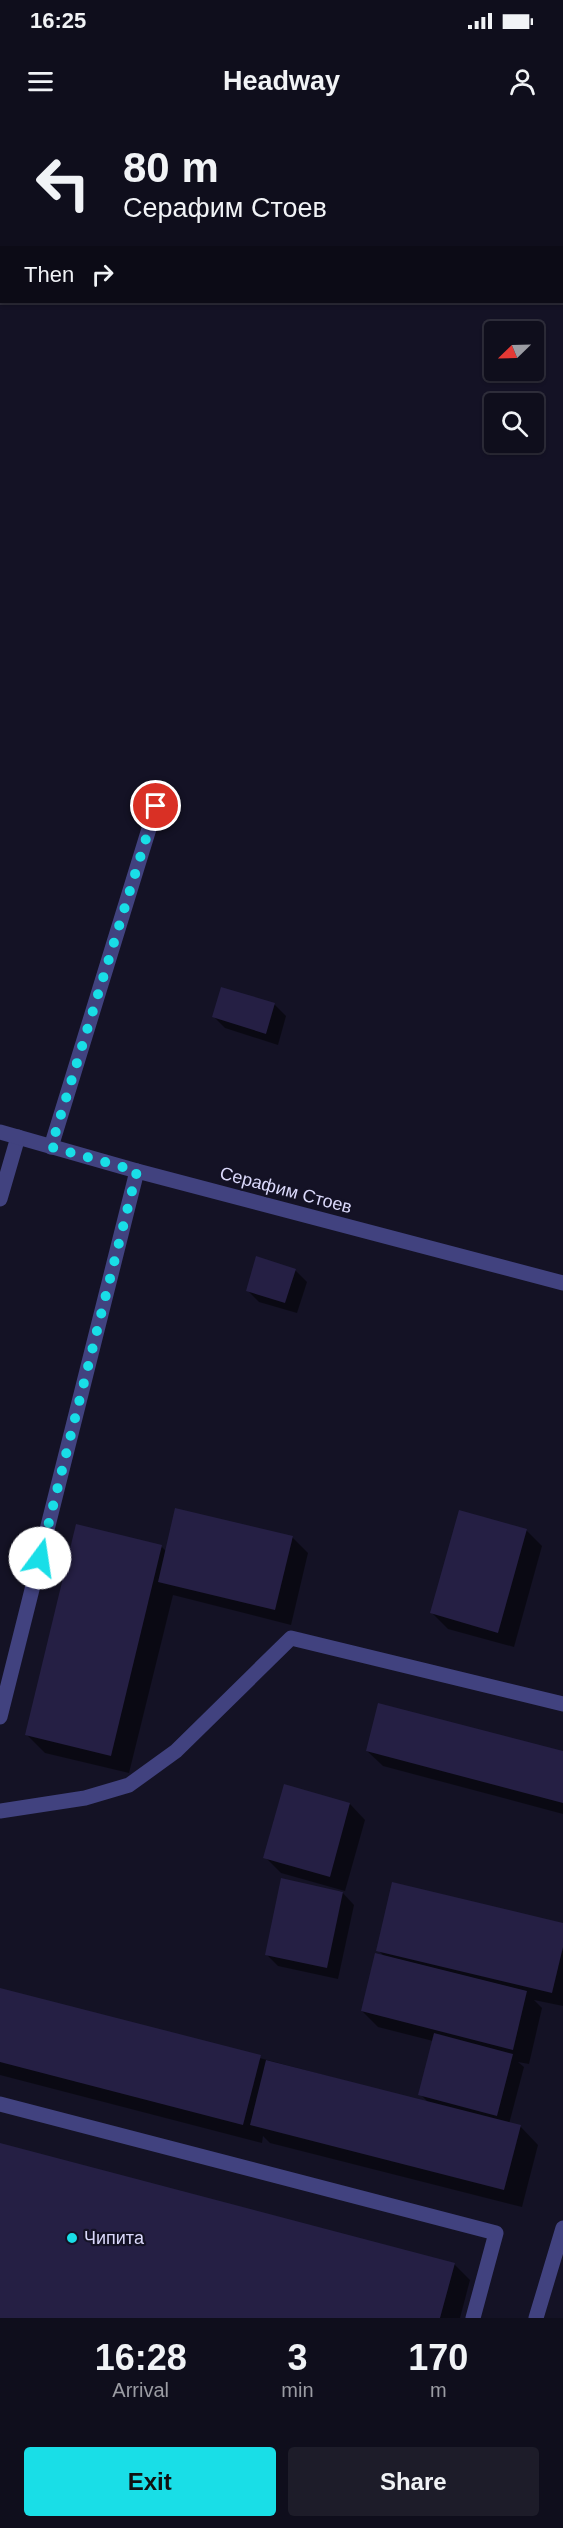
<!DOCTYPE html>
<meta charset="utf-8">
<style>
:root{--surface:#0f0e1c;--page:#1d1c29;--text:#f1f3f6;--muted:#9b9ca3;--line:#2f2e3b;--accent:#19dee7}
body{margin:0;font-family:Arial,sans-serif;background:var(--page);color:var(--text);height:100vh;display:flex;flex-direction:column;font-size:22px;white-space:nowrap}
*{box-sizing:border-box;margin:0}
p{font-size:20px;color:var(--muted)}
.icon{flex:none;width:33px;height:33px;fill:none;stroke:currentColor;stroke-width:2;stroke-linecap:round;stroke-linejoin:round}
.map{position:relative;height:2198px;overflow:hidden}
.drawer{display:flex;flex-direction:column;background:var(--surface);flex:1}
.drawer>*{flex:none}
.top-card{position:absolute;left:0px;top:0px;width:564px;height:183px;box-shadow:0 2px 4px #0004,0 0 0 2px var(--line);background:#0f0e1c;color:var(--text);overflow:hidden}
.needle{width:39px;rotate:247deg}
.fabs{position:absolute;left:484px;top:201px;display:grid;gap:12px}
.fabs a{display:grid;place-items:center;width:60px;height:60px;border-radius:6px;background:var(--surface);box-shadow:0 2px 4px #0004,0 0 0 2px var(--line);font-size:30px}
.pin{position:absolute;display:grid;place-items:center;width:51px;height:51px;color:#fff;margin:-26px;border:3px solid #fff;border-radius:50%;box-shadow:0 2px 6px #0007}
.me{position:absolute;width:66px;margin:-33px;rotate:14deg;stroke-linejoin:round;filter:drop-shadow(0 0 4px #0008)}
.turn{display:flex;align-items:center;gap:21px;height:126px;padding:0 24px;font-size:27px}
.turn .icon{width:78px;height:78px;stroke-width:2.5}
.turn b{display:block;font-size:42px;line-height:51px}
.then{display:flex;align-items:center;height:57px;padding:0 24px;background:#0003;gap:12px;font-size:22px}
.eta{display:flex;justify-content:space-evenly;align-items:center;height:102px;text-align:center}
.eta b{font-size:36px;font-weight:800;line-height:42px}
.button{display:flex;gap:12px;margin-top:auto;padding:12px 24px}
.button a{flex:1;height:69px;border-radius:6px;background:var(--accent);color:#111;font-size:24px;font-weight:800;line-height:69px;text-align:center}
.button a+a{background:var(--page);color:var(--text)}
.status{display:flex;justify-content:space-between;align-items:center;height:42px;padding:0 30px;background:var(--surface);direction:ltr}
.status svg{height:16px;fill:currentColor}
header{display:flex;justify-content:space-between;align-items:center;height:78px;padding:0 24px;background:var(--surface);font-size:27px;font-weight:800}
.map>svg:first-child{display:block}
</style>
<div class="status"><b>16:25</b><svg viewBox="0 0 49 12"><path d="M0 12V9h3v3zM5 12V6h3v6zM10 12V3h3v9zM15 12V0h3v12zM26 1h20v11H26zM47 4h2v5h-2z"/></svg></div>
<header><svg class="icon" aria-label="menu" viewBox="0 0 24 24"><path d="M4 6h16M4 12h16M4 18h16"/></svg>Headway<svg class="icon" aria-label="person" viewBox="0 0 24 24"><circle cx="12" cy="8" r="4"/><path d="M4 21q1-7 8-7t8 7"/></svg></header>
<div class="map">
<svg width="563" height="2198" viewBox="0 0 563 2198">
<rect width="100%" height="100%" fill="#141225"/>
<g fill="#0007">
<polygon points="222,869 275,885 286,896 278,925 225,908 214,897"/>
<polygon points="295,1150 307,1162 297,1193 259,1182 247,1170"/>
<polygon points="526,1410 542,1426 514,1527 448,1509 432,1493"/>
<polygon points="292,1417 308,1433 291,1505 173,1475 129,1653 45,1633 26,1614 162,1427 167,1432"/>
<polygon points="367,1631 563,1633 563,1694 383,1646"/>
<polygon points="350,1684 365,1700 345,1771 281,1753 265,1737"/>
<polygon points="341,1771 354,1785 338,1859 278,1846 267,1835"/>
<polygon points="563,1804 563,1886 534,1880 542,1888 529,1944 518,1942 524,1947 509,2004 520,2006 538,2025 522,2087 270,2023 263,2016 262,2023 0,1955 0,1869 429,1983 420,1974 433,1921 378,1907 362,1891 384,1836 378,1830"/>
<polygon points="0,2024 454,2144 470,2160 460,2198 0,2198"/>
</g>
<g fill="#251f44">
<polygon points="221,867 275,883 266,914 212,897"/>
<polygon points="256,1136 296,1149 285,1183 246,1171"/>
<polygon points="175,1388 293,1416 275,1490 158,1462"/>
<polygon points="459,1390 527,1409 498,1513 430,1493"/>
<polygon points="76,1404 162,1425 111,1636 25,1615"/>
<polygon points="378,1583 563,1631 563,1683 366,1631"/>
<polygon points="284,1664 350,1683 330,1757 263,1738"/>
<polygon points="281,1758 343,1772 327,1848 265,1835"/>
<polygon points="392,1762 563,1803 563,1827 552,1873 376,1831"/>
<polygon points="375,1833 527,1871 513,1930 361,1891"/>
<polygon points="0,1868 261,1935 243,2005 0,1942"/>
<polygon points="434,1913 513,1934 497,1996 418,1975"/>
<polygon points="266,1940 521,2005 504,2070 250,2005"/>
<polygon points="0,2023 455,2143 440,2198 0,2198"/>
</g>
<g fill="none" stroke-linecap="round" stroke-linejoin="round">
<g stroke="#41427f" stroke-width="15">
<polyline points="51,1027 156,686"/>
<polyline points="0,1079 18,1017"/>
<polyline points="0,1597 137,1051"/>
<polyline points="0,1691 85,1678 129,1665 176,1631 291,1518 563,1584"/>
<polyline points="0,1984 496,2113 473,2198"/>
<polyline points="536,2198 563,2108"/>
</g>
<polyline stroke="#41427f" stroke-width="15" points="0,1012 137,1051 563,1163"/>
</g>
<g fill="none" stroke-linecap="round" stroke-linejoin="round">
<polyline stroke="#19dee7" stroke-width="10" stroke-dasharray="0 18" points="40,1438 137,1051 51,1027 156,686"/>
</g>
<circle fill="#19dee7" stroke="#141225" stroke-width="2" cx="72" cy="2118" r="6"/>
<g text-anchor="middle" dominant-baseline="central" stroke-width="4.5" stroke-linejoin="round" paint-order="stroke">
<g font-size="18" fill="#dbd9fb" stroke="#141225">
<text transform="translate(286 1070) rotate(15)">Серафим Стоев</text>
</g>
<g font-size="18" fill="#dbd9fb" stroke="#141225" text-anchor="start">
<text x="84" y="2118">Чипита</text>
</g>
</g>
</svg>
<div class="fabs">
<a><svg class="needle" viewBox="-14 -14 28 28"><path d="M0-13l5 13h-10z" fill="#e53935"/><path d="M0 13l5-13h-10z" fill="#9b9ca3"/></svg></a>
<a><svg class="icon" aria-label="search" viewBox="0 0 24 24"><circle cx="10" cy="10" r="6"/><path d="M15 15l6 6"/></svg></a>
</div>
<div class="pin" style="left:156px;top:686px;background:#d93025"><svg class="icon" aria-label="arrive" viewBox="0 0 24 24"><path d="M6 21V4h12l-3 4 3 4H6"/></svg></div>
<svg class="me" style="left:40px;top:1438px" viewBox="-20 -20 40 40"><circle r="19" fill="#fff"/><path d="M0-13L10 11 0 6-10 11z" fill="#19dee7"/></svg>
<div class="top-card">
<div class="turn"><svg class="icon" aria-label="left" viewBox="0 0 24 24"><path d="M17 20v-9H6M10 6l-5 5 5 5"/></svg><div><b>80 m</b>Серафим Стоев</div></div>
<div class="then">Then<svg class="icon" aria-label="right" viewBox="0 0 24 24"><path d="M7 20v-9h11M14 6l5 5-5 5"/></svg></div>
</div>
</div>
<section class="drawer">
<div class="eta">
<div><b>16:28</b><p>Arrival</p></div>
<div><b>3</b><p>min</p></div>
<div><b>170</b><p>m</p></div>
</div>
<div class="button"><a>Exit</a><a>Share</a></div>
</section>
